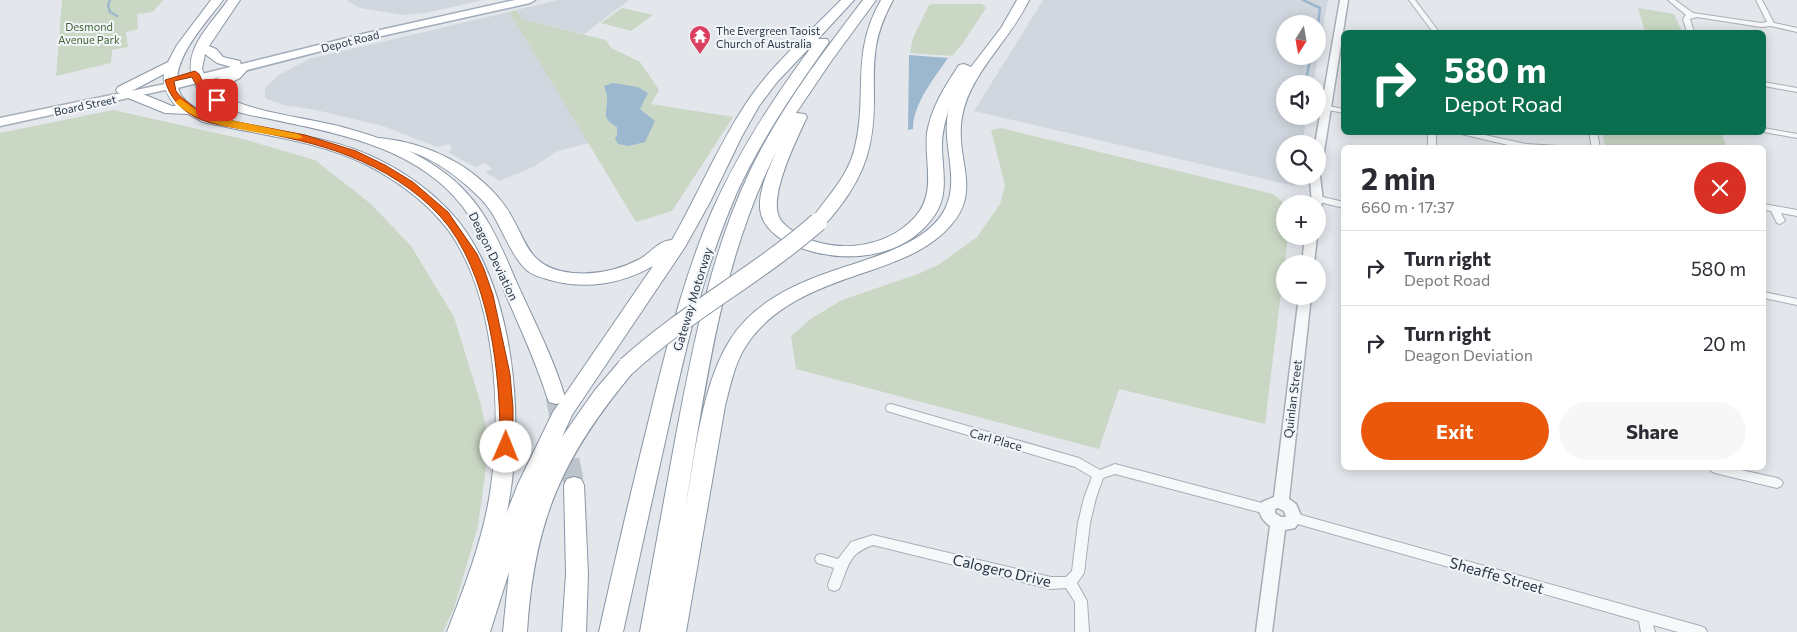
<!DOCTYPE html>
<meta charset="utf-8">
<style>
:root{--surface:#fff;--page:#f7f7f7;--text:#2b2b33;--muted:#7c7c81;--line:#e1e1e2;--accent:#ea580c}
body{margin:0;font-family:Commissioner,sans-serif;background:var(--page);color:var(--text);height:100vh;display:flex;flex-direction:column;font-size:19px;white-space:nowrap}
*{box-sizing:border-box;margin:0}
p{font-size:16px;color:var(--muted)}
.icon{flex:none;width:28px;height:28px;fill:none;stroke:currentColor;stroke-width:2;stroke-linecap:round;stroke-linejoin:round}
.map{position:relative;flex:1;overflow:hidden}
.details{position:absolute;left:1341px;top:145px;width:425px;height:325px;display:flex;flex-direction:column;background:var(--surface);border-radius:8px;box-shadow:0 2px 12px #0003}
.details>*{flex:none}
.guide{position:absolute;left:1341px;top:30px;width:425px;height:105px;border-radius:8px;box-shadow:0 2px 12px #0003;background:#0b6e4f;color:#fff;overflow:hidden}
.needle{width:32px;rotate:191deg}
.fabs{position:absolute;left:1276px;top:15px;display:grid;gap:10px}
.fabs a{display:grid;place-items:center;width:50px;height:50px;border-radius:50%;background:var(--surface);box-shadow:0 2px 12px #0003;font-size:25px}
.pin{position:absolute;display:grid;place-items:center;width:42px;height:42px;color:#fff;margin:-21px;border-radius:10px;box-shadow:0 2px 8px #0006}
.me{position:absolute;width:55px;margin:-28px;rotate:1deg;stroke-linejoin:round;filter:drop-shadow(0 0 4px #0008)}
.turn{display:flex;align-items:center;gap:18px;height:105px;padding:0 20px;font-size:22px}
.turn .icon{width:65px;height:65px;stroke-width:2.5}
.turn b{display:block;font-size:35px;line-height:42px}
.round{display:grid;place-items:center;flex:none;width:52px;height:52px;border-radius:26px;background:var(--page)}
.overview{display:flex;align-items:center;justify-content:space-between;height:85px;padding:0 20px}
h1{font-size:30px;font-weight:700;line-height:38px}
.cta{display:flex;gap:10px;margin-top:auto;padding:10px 20px}
.cta a{flex:1;height:58px;border-radius:30px;background:var(--accent);color:#fff;font-size:20px;font-weight:700;line-height:58px;text-align:center}
.cta a+a{background:var(--page);color:var(--text)}
ul{padding:0;list-style:none}
li{display:flex;align-items:center;gap:15px;height:75px;padding:0 20px;border-top:1px solid var(--line)}
li div{flex:1}
li b{display:block;font-size:19px}
li em{font-style:normal}
.map>svg:first-child{display:block}
</style>
<div class="map">
<svg width="1797" height="632" viewBox="0 0 1797 632">
<rect width="100%" height="100%" fill="#e3e7ec"/>
<g fill="#d1d7df" fill-rule="evenodd">
<polygon points="346,0 483,0 426,13 403,15 360,8"/>
<polygon points="558,0 629,0 584,34 522,19 516,10"/>
<path d="M1043,0H1328L1313,84H1285V116H1307L1302,144H1285V176H1296L1295,186L974,111ZM1285,24H1318V56H1285Z"/>
<polygon points="509,12 589,143 558,151 533,167 500,181 485,172 492,169 485,163 475,167 448,152 452,150 450,144 437,147 383,126 316,110 283,105 265,98 265,87 279,75 309,59"/>
</g>
<g fill="#cad7c4">
<polygon points="62,0 163,0 153,12 137,14 138,29 126,32 128,47 112,50 111,63 56,76"/>
<polygon points="932,4 982,4 986,8 963,43 952,56 910,53 913,38 929,5"/>
<polygon points="622,8 653,15 631,31 601,23"/>
<polygon points="1638,8 1674,14 1682,32 1645,32"/>
<polygon points="516,10 522,19 606,40 611,48 640,62 659,90 651,104 733,117 672,211 636,222 509,12"/>
<polygon points="113,110 243,139 315,160 371,204 411,246 454,317 480,401 488,438 486,468 478,526 454,608 443,632 0,632 0,133"/>
<polygon points="1001,128 1273,194 1285,204 1285,236 1288,236 1265,424 1119,389 1099,449 796,369 791,336 812,318 842,300 918,274 940,264 977,237 1000,204 1005,186 991,130"/>
<polygon points="1602,133 1721,133 1727,147 1605,147"/>
</g>
<g fill="#9bb8cf">
<path d="M909,55L948,58C934,79 913,103 913,129L908,130Z"/>
<path d="M613,83L638,87L648,93L640,109L655,121L645,142L629,146L618,144L615,139L617,134V127C600,117 608,114 607,98C607,94 605,89 604,86Z"/>
</g>
<g fill="none" stroke-linecap="round" stroke-linejoin="round">
<g stroke="#9bb8cf" stroke-width="2.5">
<polyline points="110,0 108,5 110,12 117,16"/>
<polyline points="1303,0 1320,8 1318,27"/>
<polyline points="1305,84 1311,56"/>
</g>
<polyline stroke="#bec4cb" stroke-width="21" stroke-dasharray="21 11" stroke-linecap="butt" points="556,397 574,485"/>
<g stroke="#a7aeb7" stroke-width="2">
<g id="minor">
<polygon points="1409,0 1415,0 1439,32 1433,32"/>
<polygon points="1668,0 1675,0 1693,13 1761,23 1767,22 1756,0 1762,0 1774,23 1797,28 1797,32 1771,26 1761,27 1697,17 1690,19 1694,32 1687,32 1683,19 1686,15"/>
<polygon points="1764,82 1797,88 1797,92 1764,86"/>
<polygon points="1323,105 1344,109 1344,113 1323,109"/>
<polygon points="1764,128 1797,134 1797,138 1764,132"/>
<rect x="1428" y="132" width="8" height="16"/>
<polygon points="1453,132 1471,132 1526,144 1557,146 1561,148 1521,148"/>
<polygon points="1589,132 1597,132 1600,148 1592,148"/>
<polygon points="1318,196 1344,202 1344,208 1315,201 1314,199"/>
<polygon points="1764,204 1797,210 1797,216 1781,213 1785,221 1780,224 1777,223 1771,211 1764,210"/>
<polygon points="1764,292 1797,299 1797,305 1764,298"/>
<path d="M891,404L1079,458L1100,470L1115,464L1266,504L1270,505L1272,509L1270,513L1266,514L1115,474L1103,478L1096,498L1090,523L1084,573L1077,583L1087,601L1089,632H1075V602L1066,588L1051,589L873,545C847,554 849,567 839,589L834,591L829,589L828,585L834,568L817,563L815,559L817,555L821,554L838,559L851,542L873,535L1051,577H1066L1072,571L1078,523L1084,498L1092,477L1075,467L887,411L886,408L887,405Z"/>
<polygon points="1709,468 1732,468 1777,478 1781,480 1783,483 1781,486 1777,488 1715,473 1711,471"/>
<polygon points="1294,513 1700,626 1705,628 1707,632 1678,632 1653,625 1655,632 1641,632 1639,621 1294,523 1290,522 1288,518 1290,514"/>
</g>
</g>
<g stroke="#a7aeb7" stroke-width="3">
<g id="tertiary">
<polygon points="1340,0 1348,0 1323,158 1318,161 1318,144 1315,144"/>
<polygon points="1318,173 1320,176 1323,201 1321,206 1318,207 1318,204 1312,204 1310,180 1310,176 1318,176"/>
<polygon points="1305,236 1317,236 1314,264 1302,264"/>
<path d="M1299,296H1311L1289,499L1296,504L1302,518L1295,528L1285,530L1272,632H1256L1270,526C1262,520 1256,512 1262,502L1274,497ZM1278,508L1284,511L1286,517H1281L1275,513V509Z"/>
</g>
</g>
<g stroke="#a7aeb7" stroke-width="3">
<polygon id="secondary" points="170,83 174,84 176,86 174,88 0,126 0,118"/>
</g>
<g stroke="#a1acb9" stroke-width="3">
<polygon id="primary" points="515,0 535,0 530,3 368,39 170,90 164,86 166,83 367,33"/>
</g>
<g stroke="#8996a5" stroke-width="2">
<g id="trunk">
<path d="M211,0H223C207,22 166,64 180,93C185,104 202,112 214,116C253,129 295,132 335,143C382,156 428,184 459,222C514,293 524,415 509,501C501,546 486,589 471,632H447C464,588 481,545 489,499C503,419 497,299 449,231C428,203 398,181 367,165C316,140 258,135 203,122L188,114L165,113L128,98L126,95L128,93H118L116,90L118,87L168,62L177,45ZM164,74C162,87 168,97 176,106H172L138,92H130Z"/>
<path d="M228,0H240L209,46L216,49L223,57L240,61L241,65L248,69L240,78L214,91C254,115 305,116 349,129C401,143 453,167 483,214C499,238 509,266 521,292C537,327 554,360 565,397L563,402L556,404L549,402L547,397C535,359 518,324 503,288C491,261 481,231 463,207C419,149 342,134 275,120C255,116 210,109 199,91C175,57 208,28 228,0ZM205,54L217,63L235,68L208,84L202,69Z"/>
<polygon points="574,477 581,479 584,485 588,574 586,632 562,632 566,574 564,485 567,479"/>
</g>
</g>
<g stroke="#8996a5" stroke-width="2">
<g id="motorway">
<path d="M841,0H854L818,39H827L829,42C795,90 763,137 738,190C704,267 685,350 667,433C652,499 638,565 623,632H599C615,560 632,487 650,415C667,346 684,275 713,209C740,149 776,94 815,42L777,82L759,106L742,136L710,202L685,247L572,415L562,437L595,390L620,361L627,359L634,361L637,366L634,371C562,457 534,520 527,632H503L509,572L490,632H466L497,537L518,484L553,412L653,266C622,284 586,290 550,280C539,277 528,274 521,264C504,243 499,216 479,197C459,177 432,157 405,150C395,147 384,149 375,146L372,143L375,140L380,138C427,143 472,164 502,202C528,235 522,268 573,273C596,275 619,270 640,259C650,253 660,240 672,240C697,196 717,148 745,105C770,66 809,33 841,0Z"/>
<path d="M863,0H876L832,60L796,113L805,114L807,117C797,138 771,191 778,214C780,223 791,230 799,235C836,254 886,249 915,217C937,193 924,162 927,133C931,108 945,86 959,65L964,64L971,67L1001,28L1017,0H1029C1011,39 969,74 962,117C954,164 988,195 940,236C919,254 892,263 866,272C821,287 770,305 744,349C734,366 730,387 725,406L686,632H640C652,566 664,501 676,435C693,346 710,256 749,173C779,110 821,55 863,0ZM949,109C940,142 961,177 945,209C926,247 861,260 824,274C788,287 751,306 730,340C701,386 695,457 685,510C705,389 720,263 776,152C769,169 756,194 761,214C765,230 782,241 796,246C843,265 906,260 936,213C949,192 942,169 942,146C942,133 945,121 949,109Z"/>
<path d="M881,0H893C885,15 879,29 876,46C873,64 874,82 874,99C874,144 866,173 838,209C830,218 825,229 812,226L810,222C826,197 848,178 855,147C868,93 850,54 881,0Z"/>
</g>
</g>
<use href="#minor" fill="#f7f8fa" fill-rule="evenodd"/>
<use href="#tertiary" fill="#f7f8fa" fill-rule="evenodd"/>
<use href="#secondary" fill="#fff" fill-rule="evenodd"/>
<use href="#primary" fill="#fff" fill-rule="evenodd"/>
<use href="#trunk" fill="#fff" fill-rule="evenodd"/>
<use href="#motorway" fill="#fff" fill-rule="evenodd"/>
<g stroke="#8996a5" stroke-width="20" stroke-linecap="butt">
<path id="motorway-bridge" d="M627,366C686,312 758,275 818,222"/>
</g>
<use href="#motorway-bridge" stroke="#fff" stroke-width="18"/>
</g>
<path fill="#ea580c" stroke="#983908" d="M195,71L199,74L205,86L221,100L220,102C207,103 197,88 192,77L174,81L176,91L181,97L201,113L222,119L305,135L356,151L385,165L413,182L448,212L477,254L484,269L493,295L510,374L513,408V447L511,450H502L500,447C501,376 490,271 440,216C416,190 383,169 349,156C317,143 284,137 250,130C232,127 211,125 195,117C180,109 169,96 165,80Z"/>
<path fill="#f59e0b" d="M180,99L193,108L211,116L298,134L303,137L298,139C265,133 197,127 175,102Z"/>
<defs>
<g id="temple-pin" transform="scale(1.125)"><path d="M0 17L-7.5 6A9.5 9.5 0 1 1 7.5 6Z" fill="#db3f60" stroke="#f3f6f9"/><path d="M0-6L5-2H3V0L6.5 2.5H4V6H1.5V3h-3V6H-4V2.5H-6.5L-3 0V-2H-5Z" fill="#fff"/></g>
</defs>
<g fill-rule="evenodd">
<use href="#temple-pin" x="700" y="36"/>
</g>
<g text-anchor="middle" dominant-baseline="central" stroke-width="4" stroke-linejoin="round" paint-order="stroke">
<g font-size="11" fill="#416435" stroke="#f3f6f9">
<text x="89" y="26">Desmond<tspan x="89" dy="13">Avenue Park</tspan></text>
</g>
<g font-size="11" fill="#293647" stroke="#f3f6f9" text-anchor="start">
<text x="716" y="30">The Evergreen Taoist<tspan x="716" dy="13">Church of Australia</tspan></text>
</g>
<g font-size="11" fill="#293647" stroke="#f3f6f9">
<text transform="translate(350 41) rotate(-14)">Depot Road</text>
<text transform="translate(85 105) rotate(-12)">Board Street</text>
</g>
<g font-size="12" fill="#293647" stroke="#f3f6f9">
<text transform="translate(494 256) rotate(64)">Deagon Deviation</text>
<text transform="translate(692 299) rotate(-73)">Gateway Motorway</text>
<text transform="translate(1292 399) rotate(-83)">Quinlan Street</text>
<text transform="translate(996 439) rotate(16)">Carl Place</text>
</g>
<g font-size="15" fill="#293647" stroke="#f3f6f9">
<text transform="translate(1002 570) rotate(13)">Calogero Drive</text>
<text transform="translate(1497 575) rotate(16)">Sheaffe Street</text>
</g>
</g>
</svg>
<div class="fabs">
<a><svg class="needle" viewBox="-14 -14 28 28"><path d="M0-13l5 13h-10z" fill="#e53935"/><path d="M0 13l5-13h-10z" fill="#7c7c81"/></svg></a>
<a><svg class="icon" aria-label="sound" viewBox="0 0 24 24"><path d="M4 9h4l5-4v14l-5-4H4zM17 9q2 3 0 6"/></svg></a>
<a><svg class="icon" aria-label="search" viewBox="0 0 24 24"><circle cx="10" cy="10" r="6"/><path d="M15 15l6 6"/></svg></a>
<a>+</a>
<a>−</a>
</div>
<div class="pin" style="left:217px;top:100px;background:#d93025"><svg class="icon" aria-label="arrive" viewBox="0 0 24 24"><path d="M6 21V4h12l-3 4 3 4H6"/></svg></div>
<svg class="me" style="left:506px;top:447px" viewBox="-20 -20 40 40"><circle r="19" fill="#fff"/><path d="M0-13L10 11 0 6-10 11z" fill="#ea580c"/></svg>
<div class="guide">
<div class="turn"><svg class="icon" aria-label="right" viewBox="0 0 24 24"><path d="M7 20v-9h11M14 6l5 5-5 5"/></svg><div><b>580 m</b>Depot Road</div></div>
</div>
<section class="details">
<div class="overview"><div><h1>2 min</h1><p>660 m · 17:37</p></div><a class="round" style="background:#d93025;color:#fff"><svg class="icon" aria-label="close" viewBox="0 0 24 24"><path d="M6 6l12 12M18 6L6 18"/></svg></a></div>
<ul>
<li><svg class="icon" aria-label="right" viewBox="0 0 24 24"><path d="M7 20v-9h11M14 6l5 5-5 5"/></svg><div><b>Turn right</b><p>Depot Road</p></div><em>580 m</em></li>
<li><svg class="icon" aria-label="right" viewBox="0 0 24 24"><path d="M7 20v-9h11M14 6l5 5-5 5"/></svg><div><b>Turn right</b><p>Deagon Deviation</p></div><em>20 m</em></li>
</ul>
<div class="cta"><a>Exit</a><a>Share</a></div>
</section>
</div>
